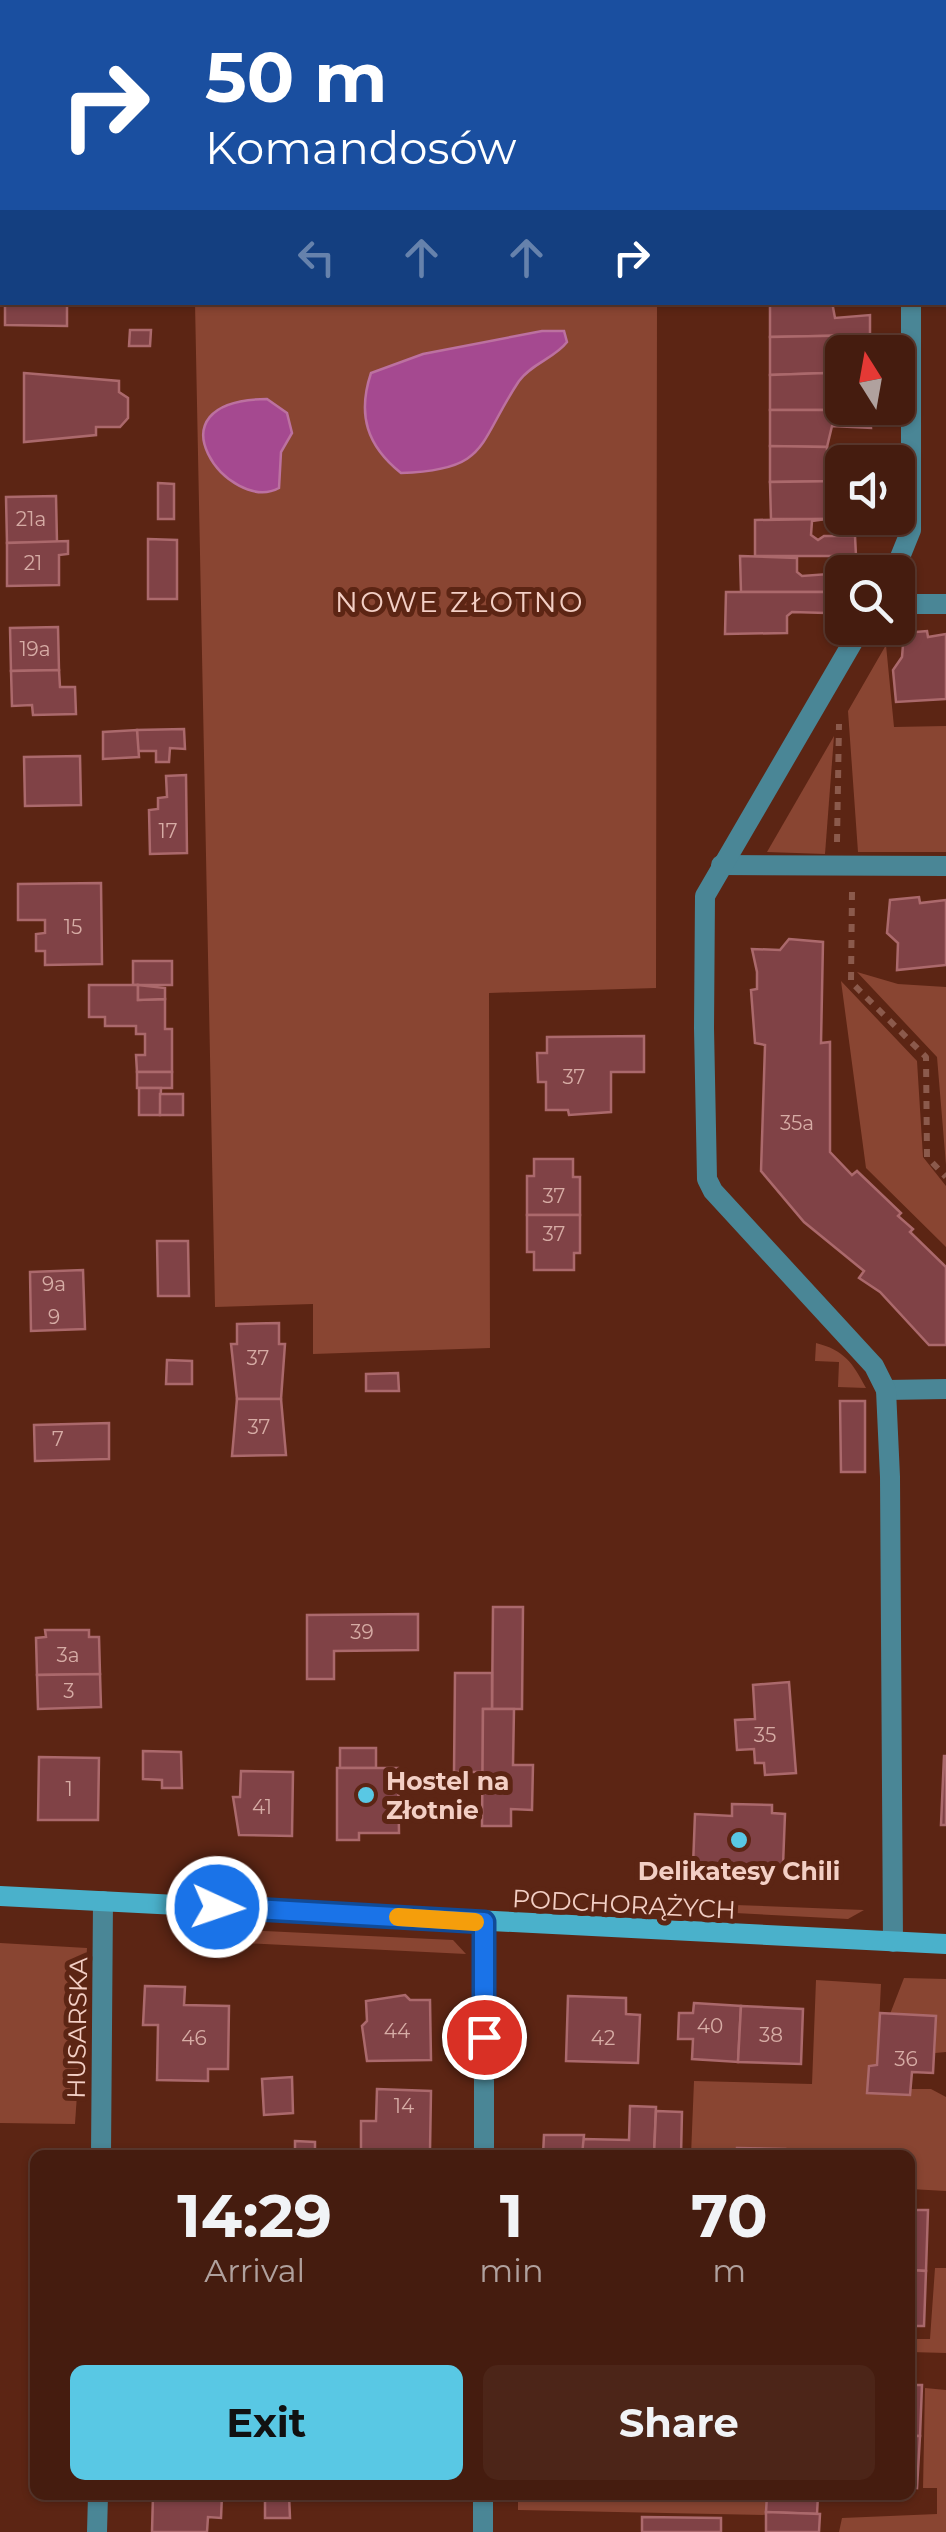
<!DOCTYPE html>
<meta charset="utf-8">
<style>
:root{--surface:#451c0f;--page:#4c2518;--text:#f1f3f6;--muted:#b0a19e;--line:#5d3a2f;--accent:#59c8e4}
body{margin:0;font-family:Montserrat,sans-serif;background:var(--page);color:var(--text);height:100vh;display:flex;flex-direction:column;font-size:38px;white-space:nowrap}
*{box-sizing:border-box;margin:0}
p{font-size:32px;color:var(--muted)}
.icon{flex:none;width:55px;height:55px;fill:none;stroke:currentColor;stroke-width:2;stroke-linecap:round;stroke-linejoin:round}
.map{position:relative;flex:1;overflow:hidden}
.drawer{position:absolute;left:30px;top:2150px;width:885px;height:350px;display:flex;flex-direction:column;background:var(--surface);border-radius:15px;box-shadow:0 2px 8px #0004,0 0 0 2px var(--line)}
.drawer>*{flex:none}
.banner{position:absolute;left:0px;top:0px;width:948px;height:305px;box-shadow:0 2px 8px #0004,0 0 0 2px var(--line);background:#1a4fa0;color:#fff;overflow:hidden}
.needle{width:65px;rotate:349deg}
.buttons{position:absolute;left:825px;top:335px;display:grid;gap:20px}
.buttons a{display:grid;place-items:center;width:90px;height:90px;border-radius:15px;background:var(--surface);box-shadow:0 2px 8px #0004,0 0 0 2px var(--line);font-size:50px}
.pin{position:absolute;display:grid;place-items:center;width:85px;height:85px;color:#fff;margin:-42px;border:5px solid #fff;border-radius:50%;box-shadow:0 2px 10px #0007}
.me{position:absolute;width:110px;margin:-55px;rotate:93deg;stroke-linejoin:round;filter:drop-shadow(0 0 8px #0008)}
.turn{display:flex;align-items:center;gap:35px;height:210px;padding:0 40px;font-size:45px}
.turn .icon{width:130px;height:130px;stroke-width:2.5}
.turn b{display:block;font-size:70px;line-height:85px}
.lanes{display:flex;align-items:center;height:95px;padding:0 40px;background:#0003;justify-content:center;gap:50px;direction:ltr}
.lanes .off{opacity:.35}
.eta{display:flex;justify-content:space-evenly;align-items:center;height:170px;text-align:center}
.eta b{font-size:60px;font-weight:700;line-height:70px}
.action{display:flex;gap:20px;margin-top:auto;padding:20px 40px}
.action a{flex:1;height:115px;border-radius:15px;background:var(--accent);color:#111;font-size:40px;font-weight:700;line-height:115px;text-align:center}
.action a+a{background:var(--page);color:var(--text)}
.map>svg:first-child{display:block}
</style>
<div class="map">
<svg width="946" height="2532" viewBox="0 0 946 2532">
<rect width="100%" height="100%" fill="#5c2514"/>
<g fill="#894532">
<rect x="189" y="0" width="469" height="2"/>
<polygon points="195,303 657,303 656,988 489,993 490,1348 313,1354 313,1304 215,1307"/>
<polygon points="886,645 894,727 946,726 946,852 858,852 848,711"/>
<polygon points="834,736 825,854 767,852"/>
<polygon points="857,972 898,984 946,987 946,1165 937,1057"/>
<polygon points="841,981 917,1061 923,1157 946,1186 946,1247 866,1168"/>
<path d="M816,1343C844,1350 853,1363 866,1388L838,1387L839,1362L815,1361Z"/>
<polygon points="735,1905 864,1910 848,1919 735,1913"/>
<polygon points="181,1927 453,1940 466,1954 181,1940"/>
<polygon points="0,1943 87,1948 75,2124 0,2123"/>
<polygon points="904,1978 946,1979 946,2052 935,2053 936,2016 890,2014"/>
<polygon points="816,1980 881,1984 877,2065 868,2093 910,2095 911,2089 931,2089 946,2097 946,2191 910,2189 910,2155 790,2155 790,2150 736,2148 734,2155 691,2155 694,2081 812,2084"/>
<polygon points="935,2268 946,2268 946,2353 910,2352 910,2339 930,2339"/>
<polygon points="925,2388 946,2390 946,2532 839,2532 842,2518 937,2514 937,2488 923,2488"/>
<polygon points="518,2495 769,2495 769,2515 518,2510"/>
</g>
<g fill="#a54990" stroke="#bc71a0" stroke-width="2.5">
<path d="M542,331H564L567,342C555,358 531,364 519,381C477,444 490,470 401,473C367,446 357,415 371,373L423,354Z"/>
<path d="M267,399L287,413L292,433L281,452L279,488C230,515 143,400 267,399Z"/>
</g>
<g fill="#804246" stroke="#ab696c" stroke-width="2.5">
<polygon points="5,302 67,302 67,326 5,325"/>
<polygon points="770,302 832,302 835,318 870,315 870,335 770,337"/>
<polygon points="130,330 151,330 150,346 129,346"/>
<polygon points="870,335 870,352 834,354 825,358 825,373 770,375 770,337"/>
<polygon points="24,373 119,381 119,392 128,398 128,418 120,427 96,427 96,435 24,442"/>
<polygon points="825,373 832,393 842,389 842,408 870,410 770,410 770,375"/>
<polygon points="770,410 870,410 871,428 832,426 827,447 770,446"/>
<polygon points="770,446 827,447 827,462 833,465 839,462 871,462 842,462 842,481 770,482"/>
<polygon points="842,481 842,501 832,498 826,519 771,519 770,482"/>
<polygon points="158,483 174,484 174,519 158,519"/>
<polygon points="56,496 57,542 7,543 6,497"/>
<polygon points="826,519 812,521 811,535 818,540 824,536 855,536 856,556 755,556 755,520"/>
<polygon points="148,539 177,540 177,599 148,599"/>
<polygon points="68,541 68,554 59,555 59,585 7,586 7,543"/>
<polygon points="740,556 797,558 797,572 802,576 842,573 840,592 741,592"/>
<polygon points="726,592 825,592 826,613 792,612 787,616 787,633 725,634"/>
<polygon points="58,627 59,670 11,671 10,628"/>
<polygon points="927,631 928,637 946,634 946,699 896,702 893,670 902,657 904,633"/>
<polygon points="59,670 60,687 75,687 76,714 33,715 32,705 12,706 11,671"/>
<polygon points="184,729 185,749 170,748 169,762 156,762 156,751 137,751 137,730"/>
<polygon points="137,730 139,757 103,759 103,732"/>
<polygon points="80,756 81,805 25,806 24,757"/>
<polygon points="186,775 187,853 150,854 149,810 158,809 158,798 167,797 166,776"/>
<polygon points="101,883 102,964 45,965 45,951 36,951 36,934 45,933 45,920 18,920 18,884"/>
<polygon points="919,897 920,903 946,900 946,965 897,970 898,943 887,933 890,900"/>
<polygon points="789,939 823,942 821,1043 830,1042 830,1152 852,1175 857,1171 901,1213 898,1216 913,1229 910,1232 946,1267 946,1345 929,1345 880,1292 859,1278 864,1271 804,1222 761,1171 765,1045 755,1043 751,990 757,989 757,972 752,949 780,950"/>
<rect x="133" y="961" width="39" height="24"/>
<polygon points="89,985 138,985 138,1000 165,999 165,1029 172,1029 172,1072 137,1072 136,1055 145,1055 145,1034 136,1034 136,1026 105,1026 105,1017 89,1017"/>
<polygon points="138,985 165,988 165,999 138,1000"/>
<polygon points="644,1036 644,1072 611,1072 611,1112 569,1115 568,1110 546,1110 546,1082 538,1082 537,1053 547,1053 547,1037"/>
<rect x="137" y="1072" width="35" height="16"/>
<polygon points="139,1088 161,1088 160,1115 139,1115"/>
<rect x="160" y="1094" width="23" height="21"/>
<polygon points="534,1159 573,1159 573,1177 580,1177 580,1215 527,1215 527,1176 534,1176"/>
<polygon points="527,1215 580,1215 580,1253 574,1253 574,1270 534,1270 534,1252 527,1252"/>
<polygon points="157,1241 188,1241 189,1296 158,1296"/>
<polygon points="83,1270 85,1329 31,1331 30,1272"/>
<polygon points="279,1323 279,1344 285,1344 281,1399 237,1399 231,1344 237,1344 237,1324"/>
<polygon points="167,1360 192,1361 192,1384 166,1384"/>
<polygon points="398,1373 399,1391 366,1391 366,1374"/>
<polygon points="237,1399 281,1399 286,1455 232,1456"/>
<polygon points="840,1401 865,1401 865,1472 841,1472"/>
<polygon points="109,1423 109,1459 35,1461 34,1425"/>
<polygon points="493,1607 523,1607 522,1709 492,1709"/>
<polygon points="418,1614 418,1650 334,1651 334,1679 307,1679 307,1615"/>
<polygon points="45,1630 89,1630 89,1637 99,1637 100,1674 37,1675 36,1638 46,1637"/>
<polygon points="455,1673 492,1673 492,1709 483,1709 483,1772 454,1772"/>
<polygon points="100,1674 101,1707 38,1709 37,1675"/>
<polygon points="789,1682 796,1773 765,1775 764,1763 755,1763 754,1749 737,1750 735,1720 755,1719 753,1685"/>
<polygon points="483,1709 514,1709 513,1765 533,1765 532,1810 511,1809 511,1826 482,1826"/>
<rect x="340" y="1748" width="36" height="20"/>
<polygon points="143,1751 181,1752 182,1788 162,1788 162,1780 143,1779"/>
<polygon points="944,1756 946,1756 946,1825 941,1825"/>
<polygon points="39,1757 99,1758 98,1820 38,1820"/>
<polygon points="337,1768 398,1768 399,1833 359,1833 359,1840 337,1840"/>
<polygon points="241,1771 293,1772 292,1836 239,1835 233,1797 240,1797"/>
<polygon points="732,1804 772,1805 772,1813 785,1814 783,1865 693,1866 695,1814 732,1816"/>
<polygon points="145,1986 185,1987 184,2005 229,2006 228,2069 208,2069 208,2081 157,2080 158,2025 143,2025"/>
<polygon points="405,1995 410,2000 430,2000 431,2060 367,2061 362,2026 367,2021 366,2001"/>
<polygon points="568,1996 626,1998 626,2014 640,2015 638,2063 566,2061"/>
<polygon points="694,2003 741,2006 738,2062 692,2059 693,2039 678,2039 679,2013 693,2013"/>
<polygon points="741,2006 803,2009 801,2064 738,2062"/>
<polygon points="880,2013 936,2016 933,2073 912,2072 910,2095 867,2093 869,2066 877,2065"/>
<polygon points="292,2077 293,2113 264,2115 262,2079"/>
<polygon points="377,2089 431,2091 430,2151 361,2150 361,2121 376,2121"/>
<polygon points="630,2106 656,2107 654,2155 582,2155 583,2139 629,2140"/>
<polygon points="656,2111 682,2112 681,2155 654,2155"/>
<polygon points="544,2135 584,2135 582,2155 543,2155"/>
<polygon points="295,2141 315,2142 315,2155 295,2155"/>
<polygon points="737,2148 785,2149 784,2155 737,2155"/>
<polygon points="910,2210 928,2210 926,2271 910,2270"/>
<polygon points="910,2270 926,2271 924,2326 910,2326"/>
<polygon points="910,2385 922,2385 920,2436 910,2436"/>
<polygon points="910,2436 920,2436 917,2488 910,2487"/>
<polygon points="153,2495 222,2495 221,2518 208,2517 207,2532 152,2532"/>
<polygon points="265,2495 289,2495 290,2518 265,2518"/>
<polygon points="767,2495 818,2495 817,2514 766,2512"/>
<polygon points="766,2512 820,2514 819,2532 766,2532"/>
<polygon points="642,2517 721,2518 721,2532 642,2532"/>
</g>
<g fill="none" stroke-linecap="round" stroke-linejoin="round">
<g stroke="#8b5a4c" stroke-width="6" stroke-dasharray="8 8" stroke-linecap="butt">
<polyline points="837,842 839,724"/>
<polyline points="852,892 851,982 926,1057 927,1157 946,1177"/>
</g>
<g stroke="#4a8696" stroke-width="20">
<polyline points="898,604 946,604"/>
<polyline points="721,865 946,866"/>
<polyline points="886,1390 946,1389"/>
</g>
<g stroke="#4a8696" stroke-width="20">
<polyline points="907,0 907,2"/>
<polyline points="894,572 911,530 911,302"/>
<polyline points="861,628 705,896 704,1028 707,1179 713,1191 874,1366 886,1390 890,1477 893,1942"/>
<polyline points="101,2155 103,1901"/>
<polyline points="484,2155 484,1922"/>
<polyline points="97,2532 98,2495"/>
<polyline points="483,2532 483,2495"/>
</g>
<polyline stroke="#4ab1cb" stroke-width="20" points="0,1896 946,1944"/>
</g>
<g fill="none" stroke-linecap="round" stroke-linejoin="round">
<g stroke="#114b97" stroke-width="25">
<polyline id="route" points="217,1907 484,1922 484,2037"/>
</g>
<use href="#route" stroke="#1a73e8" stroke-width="18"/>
<polyline stroke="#f59e0b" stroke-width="18" points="398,1917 475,1922"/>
</g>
<g fill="#59c8e4" stroke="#5c2514" stroke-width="4">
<circle cx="366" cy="1795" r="10"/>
<circle cx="739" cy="1840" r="10"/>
</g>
<g text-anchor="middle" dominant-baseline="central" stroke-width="10" stroke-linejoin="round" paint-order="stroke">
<g font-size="20" fill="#d6aca5">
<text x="31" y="519">21a</text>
<text x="33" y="563">21</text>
<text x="35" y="649">19a</text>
<text x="168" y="831">17</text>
<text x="73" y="927">15</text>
<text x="574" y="1077">37</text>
<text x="797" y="1123">35a</text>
<text x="554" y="1196">37</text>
<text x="554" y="1234">37</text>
<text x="54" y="1284">9a</text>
<text x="54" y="1317">9</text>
<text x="258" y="1358">37</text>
<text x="259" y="1427">37</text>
<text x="58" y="1439">7</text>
<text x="362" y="1632">39</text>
<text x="68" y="1655">3a</text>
<text x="69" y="1691">3</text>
<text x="765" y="1735">35</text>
<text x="69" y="1789">1</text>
<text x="262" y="1807">41</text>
<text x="710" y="2026">40</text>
<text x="397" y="2031">44</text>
<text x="771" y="2035">38</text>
<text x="194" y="2038">46</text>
<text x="603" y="2038">42</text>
<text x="906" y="2059">36</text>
<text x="404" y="2106">14</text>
</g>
<g font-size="25" font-weight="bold" fill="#f3cfc5" stroke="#5c2514" text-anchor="start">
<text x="386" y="1781">Hostel na<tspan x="386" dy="29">Złotnie</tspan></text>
<text x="739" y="1871" text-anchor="middle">Delikatesy Chili</text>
</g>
<g font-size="25" fill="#f3cfc5" stroke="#5c2514">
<text transform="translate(624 1904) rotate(3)">PODCHORĄŻYCH</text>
<text transform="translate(77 2028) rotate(-89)">HUSARSKA</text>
</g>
<g font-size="28" letter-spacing="2.5" fill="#f3cfc5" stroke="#5c2514">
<text x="460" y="602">NOWE ZŁOTNO</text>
</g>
</g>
</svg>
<div class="buttons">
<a><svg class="needle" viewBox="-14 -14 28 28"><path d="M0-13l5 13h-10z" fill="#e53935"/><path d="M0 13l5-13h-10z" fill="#b0a19e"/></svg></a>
<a><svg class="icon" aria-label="sound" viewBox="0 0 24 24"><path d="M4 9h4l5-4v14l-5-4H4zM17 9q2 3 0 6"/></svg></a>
<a><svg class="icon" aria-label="search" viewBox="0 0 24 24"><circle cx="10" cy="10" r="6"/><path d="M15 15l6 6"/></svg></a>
</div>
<div class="pin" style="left:484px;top:2037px;background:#d93025"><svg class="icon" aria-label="arrive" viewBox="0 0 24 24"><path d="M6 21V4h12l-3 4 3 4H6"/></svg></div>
<svg class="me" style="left:217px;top:1907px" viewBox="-20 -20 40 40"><circle r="17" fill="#1a73e8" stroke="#fff" stroke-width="3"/><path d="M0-11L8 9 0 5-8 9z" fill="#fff"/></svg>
<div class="banner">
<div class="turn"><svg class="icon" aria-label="right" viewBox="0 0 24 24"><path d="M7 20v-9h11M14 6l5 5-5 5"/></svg><div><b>50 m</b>Komandosów</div></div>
<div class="lanes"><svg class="icon off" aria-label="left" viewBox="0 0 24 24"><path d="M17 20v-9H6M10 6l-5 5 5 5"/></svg><svg class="icon off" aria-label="ahead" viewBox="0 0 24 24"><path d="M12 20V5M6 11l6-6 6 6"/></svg><svg class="icon off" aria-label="ahead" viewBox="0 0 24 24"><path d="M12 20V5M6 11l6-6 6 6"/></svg><svg class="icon" aria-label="right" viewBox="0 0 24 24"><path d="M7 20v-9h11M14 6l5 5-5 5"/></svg></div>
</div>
<section class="drawer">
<div class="eta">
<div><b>14:29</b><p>Arrival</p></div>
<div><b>1</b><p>min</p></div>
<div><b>70</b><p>m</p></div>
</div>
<div class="action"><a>Exit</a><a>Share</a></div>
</section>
</div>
